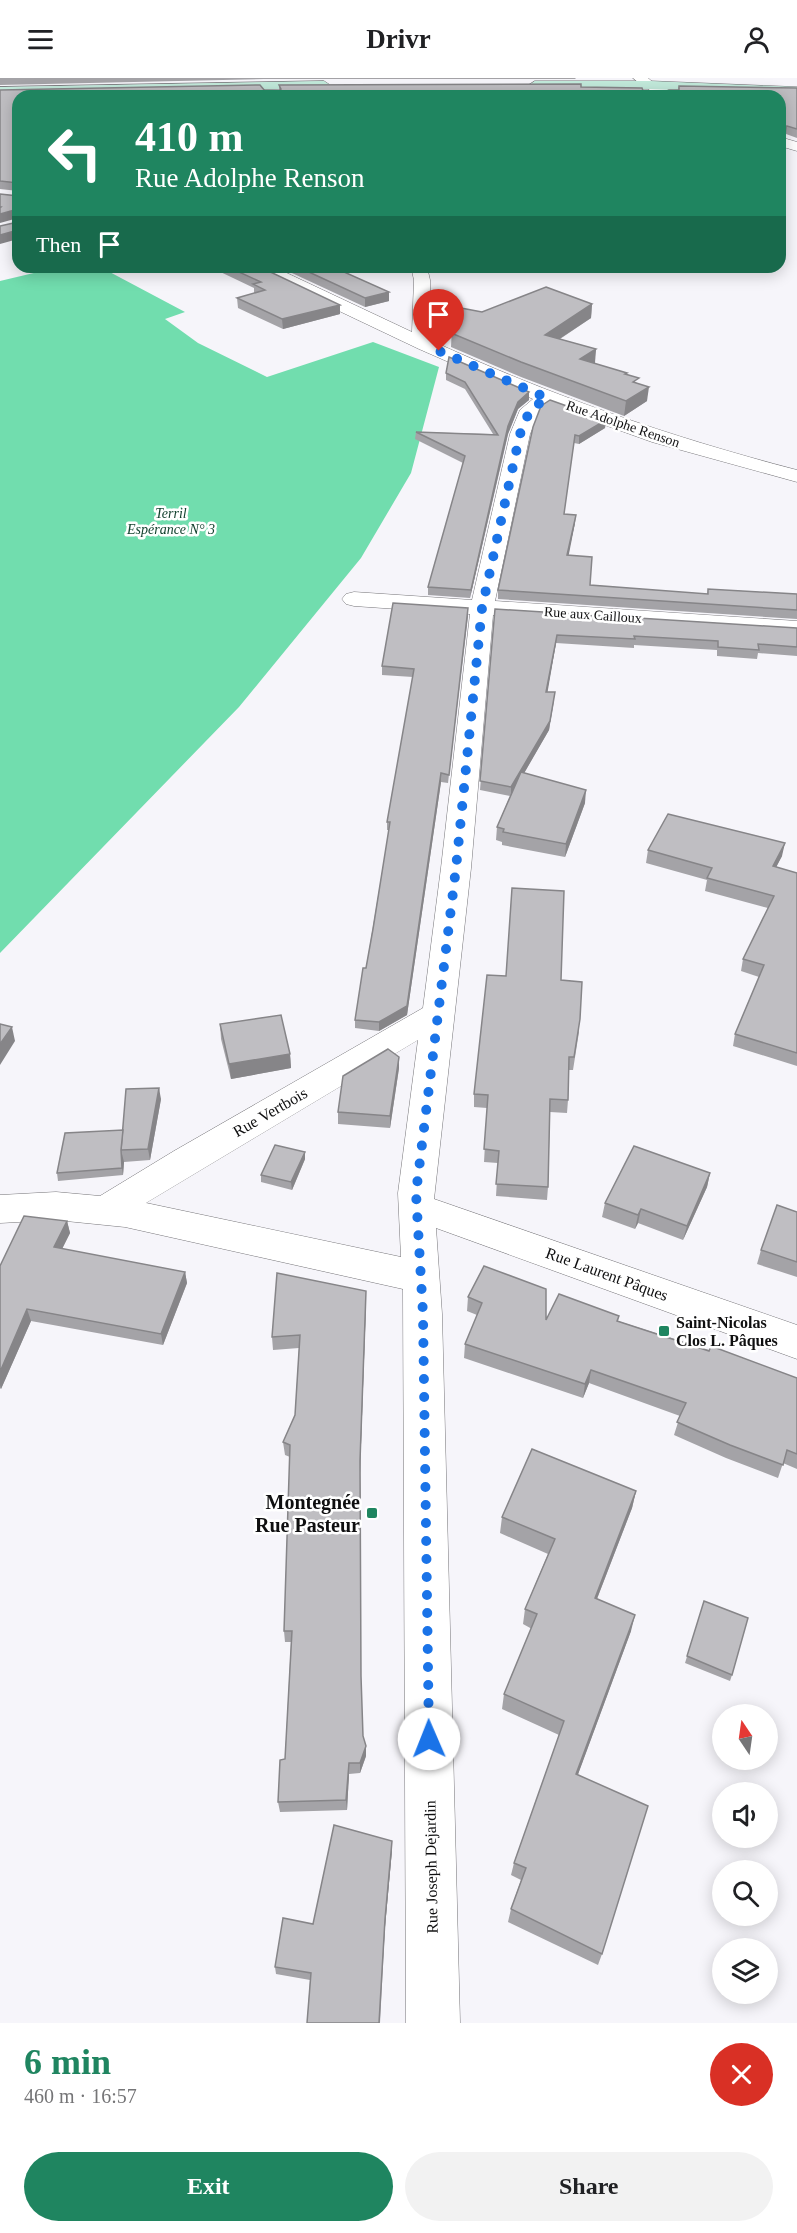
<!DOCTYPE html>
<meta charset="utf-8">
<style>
:root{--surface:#fff;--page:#f2f2f2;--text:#202124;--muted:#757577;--accent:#1f8560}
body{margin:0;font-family:Georgia,serif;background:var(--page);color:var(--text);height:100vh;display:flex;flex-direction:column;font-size:22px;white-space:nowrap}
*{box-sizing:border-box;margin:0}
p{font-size:20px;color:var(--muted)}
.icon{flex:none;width:33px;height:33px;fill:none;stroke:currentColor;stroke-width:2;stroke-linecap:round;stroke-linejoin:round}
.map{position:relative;height:1945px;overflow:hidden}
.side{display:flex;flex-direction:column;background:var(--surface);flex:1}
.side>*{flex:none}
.top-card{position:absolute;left:12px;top:12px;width:774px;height:183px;border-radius:18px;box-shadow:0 3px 15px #0003;background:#1f8560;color:#fff;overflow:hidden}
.needle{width:39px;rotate:347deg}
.tools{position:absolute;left:712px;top:1626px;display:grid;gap:12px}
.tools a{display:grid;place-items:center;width:66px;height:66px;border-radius:50%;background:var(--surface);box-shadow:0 3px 15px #0003;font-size:30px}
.pin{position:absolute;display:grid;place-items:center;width:51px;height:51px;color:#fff;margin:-62px -26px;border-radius:50% 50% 50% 0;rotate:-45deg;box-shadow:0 0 6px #0007}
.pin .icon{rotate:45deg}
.me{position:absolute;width:66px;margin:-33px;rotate:359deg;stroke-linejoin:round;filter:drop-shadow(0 0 4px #0008)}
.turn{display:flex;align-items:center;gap:21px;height:126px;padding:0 24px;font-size:27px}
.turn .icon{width:78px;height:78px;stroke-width:2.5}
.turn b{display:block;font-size:42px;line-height:51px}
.then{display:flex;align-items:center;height:57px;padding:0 24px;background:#0003;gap:12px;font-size:22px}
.round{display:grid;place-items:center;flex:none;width:63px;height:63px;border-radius:32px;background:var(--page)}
.headline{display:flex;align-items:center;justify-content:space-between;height:102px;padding:0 24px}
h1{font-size:36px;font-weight:700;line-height:45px;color:var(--accent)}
.button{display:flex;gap:12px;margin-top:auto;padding:12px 24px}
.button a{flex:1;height:69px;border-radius:36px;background:var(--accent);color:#fff;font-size:24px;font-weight:700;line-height:69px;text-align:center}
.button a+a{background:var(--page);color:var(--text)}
header{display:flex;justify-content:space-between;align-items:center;height:78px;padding:0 24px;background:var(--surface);font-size:27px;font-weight:700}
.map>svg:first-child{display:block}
</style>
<header><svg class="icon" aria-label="menu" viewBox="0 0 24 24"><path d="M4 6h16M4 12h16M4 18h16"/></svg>Drivr<svg class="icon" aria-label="person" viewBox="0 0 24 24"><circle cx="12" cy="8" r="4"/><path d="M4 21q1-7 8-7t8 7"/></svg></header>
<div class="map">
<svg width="797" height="1945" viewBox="0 0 797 1945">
<rect width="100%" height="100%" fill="#f6f5fa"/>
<polygon fill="#71ddae" points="59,189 104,191 185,234 165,241 198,265 267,299 373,264 439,289 411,395 361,480 239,629 0,875 0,203"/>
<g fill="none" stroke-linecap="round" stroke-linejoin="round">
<g stroke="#767579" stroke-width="1">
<g id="minor">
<polygon points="633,0 648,0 656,7 655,10 645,10"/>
<path d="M253,189H274L412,254L414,202L411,189H427L430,202V262C549,317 670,359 797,392V404L652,364L549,327L539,335L530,356L495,523L797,543V557L493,537L471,790L434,1121L797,1247V1281L436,1150L442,1236L460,1945H406L403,1211L125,1149L56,1142L0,1145V1117L56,1114L100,1118L174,1073L423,930L441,790L470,536L354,528L346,526L342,521L346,516L354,514L472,522L510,356L520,332L533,321L419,271L255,193ZM418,962L398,1115L401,1179L146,1125Z"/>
</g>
</g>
<g stroke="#767579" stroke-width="1">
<g id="tertiary">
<path d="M650,3L675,15L677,18C663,18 653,17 644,7Z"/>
<polygon points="780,59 797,64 797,73 780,68"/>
</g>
</g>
<g stroke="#767579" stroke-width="1">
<g id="secondary">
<polygon points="324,3 330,7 329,10 0,17 0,9"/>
<polygon points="535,3 650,3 797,9 797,17 650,11 530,10 529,7"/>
</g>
</g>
<use href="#minor" fill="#fff" fill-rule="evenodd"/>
<use href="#tertiary" fill="#fff" fill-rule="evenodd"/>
<use href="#secondary" fill="#c2eadb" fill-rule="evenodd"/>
</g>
<g fill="#a4a3a7">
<polygon points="0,0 576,0 575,1 264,1 0,7"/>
<polygon points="279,7 581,9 18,18 18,113 0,111 0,12 265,13 279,12"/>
<polygon points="679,8 797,10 797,60 786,56 780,57 780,18 678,12"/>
<polygon points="210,189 260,189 340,236 283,251 238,230 237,220 254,216 254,210"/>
<polygon points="279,189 333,189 389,214 389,223 365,229"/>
<polygon points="592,226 591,240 560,261 596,271 594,286 627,295 627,297 638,306 647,323 624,338 521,299 451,269 452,249 445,241 445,227 482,234"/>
<polygon points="446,295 529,314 529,322 518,331 508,356 470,520 428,517 428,509 463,385 415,361 416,354 493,356 465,311 446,302"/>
<polygon points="606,342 605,350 579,366 574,365 564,436 575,445 568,477 590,507 707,516 708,511 797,516 797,541 498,521 498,512 533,349"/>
<polygon points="468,530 448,705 441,704 407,937 379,953 355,950 355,942 366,890 389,752 387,752 387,744 413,599 382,597 382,588"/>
<polygon points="495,531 797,550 797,578 758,575 757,581 717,578 717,572 634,567 634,570 556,565 547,614 554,623 549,652 524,695 585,725 565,779 502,767 502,764 496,762 497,749 510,718 480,712"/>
<polygon points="648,772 782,778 776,789 797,795 797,988 733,968 735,956 759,899 741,893 743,881 768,830 705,813 707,802 646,785"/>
<polygon points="561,902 579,954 573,992 569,992 568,1022 567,1035 550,1034 548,1109 547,1122 496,1118 498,1085 484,1084 487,1030 474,1029 474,1016"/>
<polygon points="220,946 290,976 291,990 231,1001 221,961"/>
<polygon points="399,990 390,1050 338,1046 338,1034"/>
<polygon points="161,1021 150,1082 124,1084 123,1097 58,1103 57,1095 123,1052"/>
<polygon points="305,1074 305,1081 292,1112 261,1104 261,1097"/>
<polygon points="710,1095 707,1109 683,1162 638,1145 635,1151 602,1139 605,1125"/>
<polygon points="797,1134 797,1199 757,1186 761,1172"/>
<polygon points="67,1143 70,1155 62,1171 185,1194 187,1205 163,1267 31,1243 1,1311 0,1310 0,1188"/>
<polygon points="468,1219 546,1242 619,1238 618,1243 797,1300 797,1391 783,1385 778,1400 726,1380 674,1357 680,1338 589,1305 583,1320 464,1280 465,1266 477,1237 467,1233"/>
<polygon points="366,1226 360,1395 361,1609 363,1659 366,1668 366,1678 360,1695 349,1696 347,1732 280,1734 278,1724 285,1681 291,1564 285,1564 284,1553 290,1379 285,1377 283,1364 295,1337 299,1270 273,1272 272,1259"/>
<polygon points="636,1413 632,1430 597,1521 631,1553 578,1696 602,1876 598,1887 508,1844 511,1831 521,1802 511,1797 514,1785 559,1657 502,1631 504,1616 532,1551 523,1546 525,1531 548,1476 500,1455 502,1439"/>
<polygon points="704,1523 732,1597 730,1603 685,1585"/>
<polygon points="392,1772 385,1849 380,1945 307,1945 310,1902 276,1896 275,1889 313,1846"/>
</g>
<g fill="#868588">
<polygon points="787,48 786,56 780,57 780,49"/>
<polygon points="18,131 18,140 0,145 0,136"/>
<polygon points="18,152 18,161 0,166 0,157"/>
<polygon points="389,214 389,223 365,229 365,220"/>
<polygon points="592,226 591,240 544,271 545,257"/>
<polygon points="340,227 340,236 283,251 282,241"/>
<polygon points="596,271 595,285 579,296 580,281"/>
<polygon points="649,309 647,323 624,338 626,323"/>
<polygon points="529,314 529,322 518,331 508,356 470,520 471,512 508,348 518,324"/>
<polygon points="606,342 605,350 579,366 579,358"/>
<polygon points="576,437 575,445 567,486 567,477"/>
<polygon points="468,530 468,538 448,705 449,697"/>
<polygon points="557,557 556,565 546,623 546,614"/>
<polygon points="555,614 549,652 511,718 511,709"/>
<polygon points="441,695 441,704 407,937 379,953 379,944"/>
<polygon points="586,712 585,725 565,779 566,766"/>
<polygon points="785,765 782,778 770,801 773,788"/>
<polygon points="12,949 15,963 0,987 0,966"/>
<polygon points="290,976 291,990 231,1001 229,986"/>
<polygon points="399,979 399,990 390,1050 390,1038"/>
<polygon points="159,1010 161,1021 150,1082 148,1071"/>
<polygon points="305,1074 305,1081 292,1112 291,1104"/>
<polygon points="122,1076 124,1084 123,1097 122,1090"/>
<polygon points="710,1095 707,1109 683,1162 687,1148"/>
<polygon points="641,1131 638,1145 635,1151 638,1137"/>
<polygon points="67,1143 70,1155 57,1181 54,1169"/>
<polygon points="185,1194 187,1205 163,1267 161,1256"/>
<polygon points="366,1213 366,1226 360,1395 360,1383"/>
<polygon points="27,1231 31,1243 1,1311 0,1307 0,1294"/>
<polygon points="591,1292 589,1305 583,1320 585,1306"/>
<polygon points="636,1413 632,1430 591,1536 595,1520"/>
<polygon points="635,1537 631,1553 573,1710 576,1696"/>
<polygon points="366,1668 366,1678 360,1695 360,1685"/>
<polygon points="349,1685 349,1696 347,1732 346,1722"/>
<polygon points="392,1763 392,1772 385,1849 379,1945 385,1841"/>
</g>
<g fill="#bfbec2" stroke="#868588" stroke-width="1.5">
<polygon points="581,6 581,9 642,10 645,18 18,18 18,105 0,103 0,12 260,7 265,13 279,13 281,11 279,7"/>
<polygon points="679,8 797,10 797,51 787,48 780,49 780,18 658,18 669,12 679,12"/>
<polygon points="0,116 18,118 18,133 18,131 0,136 0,130 1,129 0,129"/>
<polygon points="18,144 18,152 0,157 0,148"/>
<polygon points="228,189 260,189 340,227 282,241 237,220 265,212 253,206 261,204"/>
<polygon points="298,189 333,189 389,214 365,220"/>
<polygon points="546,209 592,226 545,257 596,271 580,281 627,295 625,296 639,300 633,304 649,309 626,323 521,284 451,255 454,238 456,239 445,227 482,234"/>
<polygon points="449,279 529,314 518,324 508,348 471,512 428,509 465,378 416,354 498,357 465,304 446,295"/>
<polygon points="550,322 606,342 579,358 575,357 564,436 576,437 567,477 592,479 590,507 708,516 708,511 797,516 797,532 498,512 533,349 541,328"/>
<polygon points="393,525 468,530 449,697 441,695 407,928 379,944 355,942 363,890 366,890 373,851 390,744 387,744 414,591 382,588"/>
<polygon points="495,531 797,550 797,569 758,566 759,572 718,569 718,563 634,558 635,561 557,557 546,614 555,614 550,643 511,709 480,703"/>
<polygon points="521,694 586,712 566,766 503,754 504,751 497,749"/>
<polygon points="668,736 785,765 773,788 797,795 797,975 735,956 764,887 743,881 774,818 707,800 712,790 648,772"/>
<polygon points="512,810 564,813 561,902 582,904 580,941 574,979 569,979 568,1022 550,1021 548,1109 496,1106 499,1073 484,1071 488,1017 474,1016 487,897 506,898"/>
<polygon points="281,937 290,976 229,986 220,946"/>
<polygon points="0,946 12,949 0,966"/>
<polygon points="388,971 399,979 390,1038 338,1034 343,998"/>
<polygon points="159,1010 148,1071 121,1072 126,1011"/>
<polygon points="123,1052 121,1072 122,1090 57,1095 65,1055"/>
<polygon points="275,1067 305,1074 291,1104 261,1097"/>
<polygon points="634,1068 710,1095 687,1148 641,1131 638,1137 605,1125"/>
<polygon points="777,1127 797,1134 797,1184 761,1172"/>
<polygon points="24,1138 67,1143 54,1169 185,1194 161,1256 27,1231 0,1294 0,1188"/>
<polygon points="484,1188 546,1211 546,1242 559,1216 619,1238 617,1243 709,1273 711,1268 797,1300 797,1376 787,1372 783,1387 730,1367 677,1344 686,1325 591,1292 585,1306 465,1266 482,1225 468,1219"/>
<polygon points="277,1195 366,1213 360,1383 361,1598 363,1658 366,1668 360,1685 349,1685 346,1722 278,1724 280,1682 285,1681 292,1553 284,1553 290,1367 283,1364 295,1337 300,1257 272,1259"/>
<polygon points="532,1371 636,1413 595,1520 635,1537 576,1696 648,1728 602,1876 511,1831 526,1790 514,1785 564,1643 504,1616 537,1536 525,1531 555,1461 502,1439"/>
<polygon points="704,1523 748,1540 732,1597 687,1578"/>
<polygon points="334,1747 392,1763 385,1841 379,1945 307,1945 311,1895 275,1889 283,1840 313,1846"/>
</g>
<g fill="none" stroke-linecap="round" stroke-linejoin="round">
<polyline stroke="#1a73e8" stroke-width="10" stroke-dasharray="0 18" points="429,1661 423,1236 416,1115 456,790 482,530 520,356 530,332 547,320 439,273"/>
</g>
<g fill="#1f8560" stroke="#fff" stroke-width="2">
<rect x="658" y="1247" width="12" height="12" rx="3"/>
<rect x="366" y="1429" width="12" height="12" rx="3"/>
</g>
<g text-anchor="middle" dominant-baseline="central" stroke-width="5" stroke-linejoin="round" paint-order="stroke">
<g font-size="14" fill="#0f0f10" stroke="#fff">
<text transform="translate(623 346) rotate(19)">Rue Adolphe Renson</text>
<text transform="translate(593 537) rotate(4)">Rue aux Cailloux</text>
</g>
<g font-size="14" font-style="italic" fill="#12412e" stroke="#fff">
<text x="171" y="435">Terril<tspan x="171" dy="16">Espérance N° 3</tspan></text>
</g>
<g font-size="16" fill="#0f0f10" stroke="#fff">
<text transform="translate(270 1034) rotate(-30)">Rue Vertbois</text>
<text transform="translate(607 1196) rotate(20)">Rue Laurent Pâques</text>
<text transform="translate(431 1789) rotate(-91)">Rue Joseph Dejardin</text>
</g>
<g font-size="16" font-weight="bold" fill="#0f0f10" stroke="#fff" text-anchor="start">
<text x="676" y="1244">Saint-Nicolas<tspan x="676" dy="18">Clos L. Pâques</tspan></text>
</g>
<g font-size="20" font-weight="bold" fill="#0f0f10" stroke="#fff" text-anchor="end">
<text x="360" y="1424">Montegnée<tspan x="360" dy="23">Rue Pasteur</tspan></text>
</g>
</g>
</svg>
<div class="tools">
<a><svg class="needle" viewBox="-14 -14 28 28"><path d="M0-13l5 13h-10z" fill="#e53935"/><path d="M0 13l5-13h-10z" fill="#757577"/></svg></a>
<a><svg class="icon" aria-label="sound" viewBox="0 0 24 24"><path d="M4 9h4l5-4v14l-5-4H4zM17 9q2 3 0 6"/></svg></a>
<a><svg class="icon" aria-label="search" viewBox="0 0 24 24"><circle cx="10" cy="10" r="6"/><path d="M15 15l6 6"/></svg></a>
<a><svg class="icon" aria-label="layers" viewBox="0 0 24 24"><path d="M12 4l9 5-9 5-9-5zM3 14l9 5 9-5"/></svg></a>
</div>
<div class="pin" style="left:439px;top:273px;background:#d93025"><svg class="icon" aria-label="arrive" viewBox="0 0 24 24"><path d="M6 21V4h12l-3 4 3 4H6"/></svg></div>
<svg class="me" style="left:429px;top:1661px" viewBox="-20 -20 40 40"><circle r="19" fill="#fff"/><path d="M0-13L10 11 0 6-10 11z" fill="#1a73e8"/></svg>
<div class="top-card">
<div class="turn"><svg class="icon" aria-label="left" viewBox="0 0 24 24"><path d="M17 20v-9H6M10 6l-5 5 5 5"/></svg><div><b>410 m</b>Rue Adolphe Renson</div></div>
<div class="then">Then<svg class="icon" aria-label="arrive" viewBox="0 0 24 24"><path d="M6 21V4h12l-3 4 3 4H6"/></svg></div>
</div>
</div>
<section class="side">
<div class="headline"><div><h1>6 min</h1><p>460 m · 16:57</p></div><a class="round" style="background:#d93025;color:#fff"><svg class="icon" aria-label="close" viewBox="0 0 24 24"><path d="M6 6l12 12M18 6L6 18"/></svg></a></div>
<div class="button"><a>Exit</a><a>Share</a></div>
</section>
